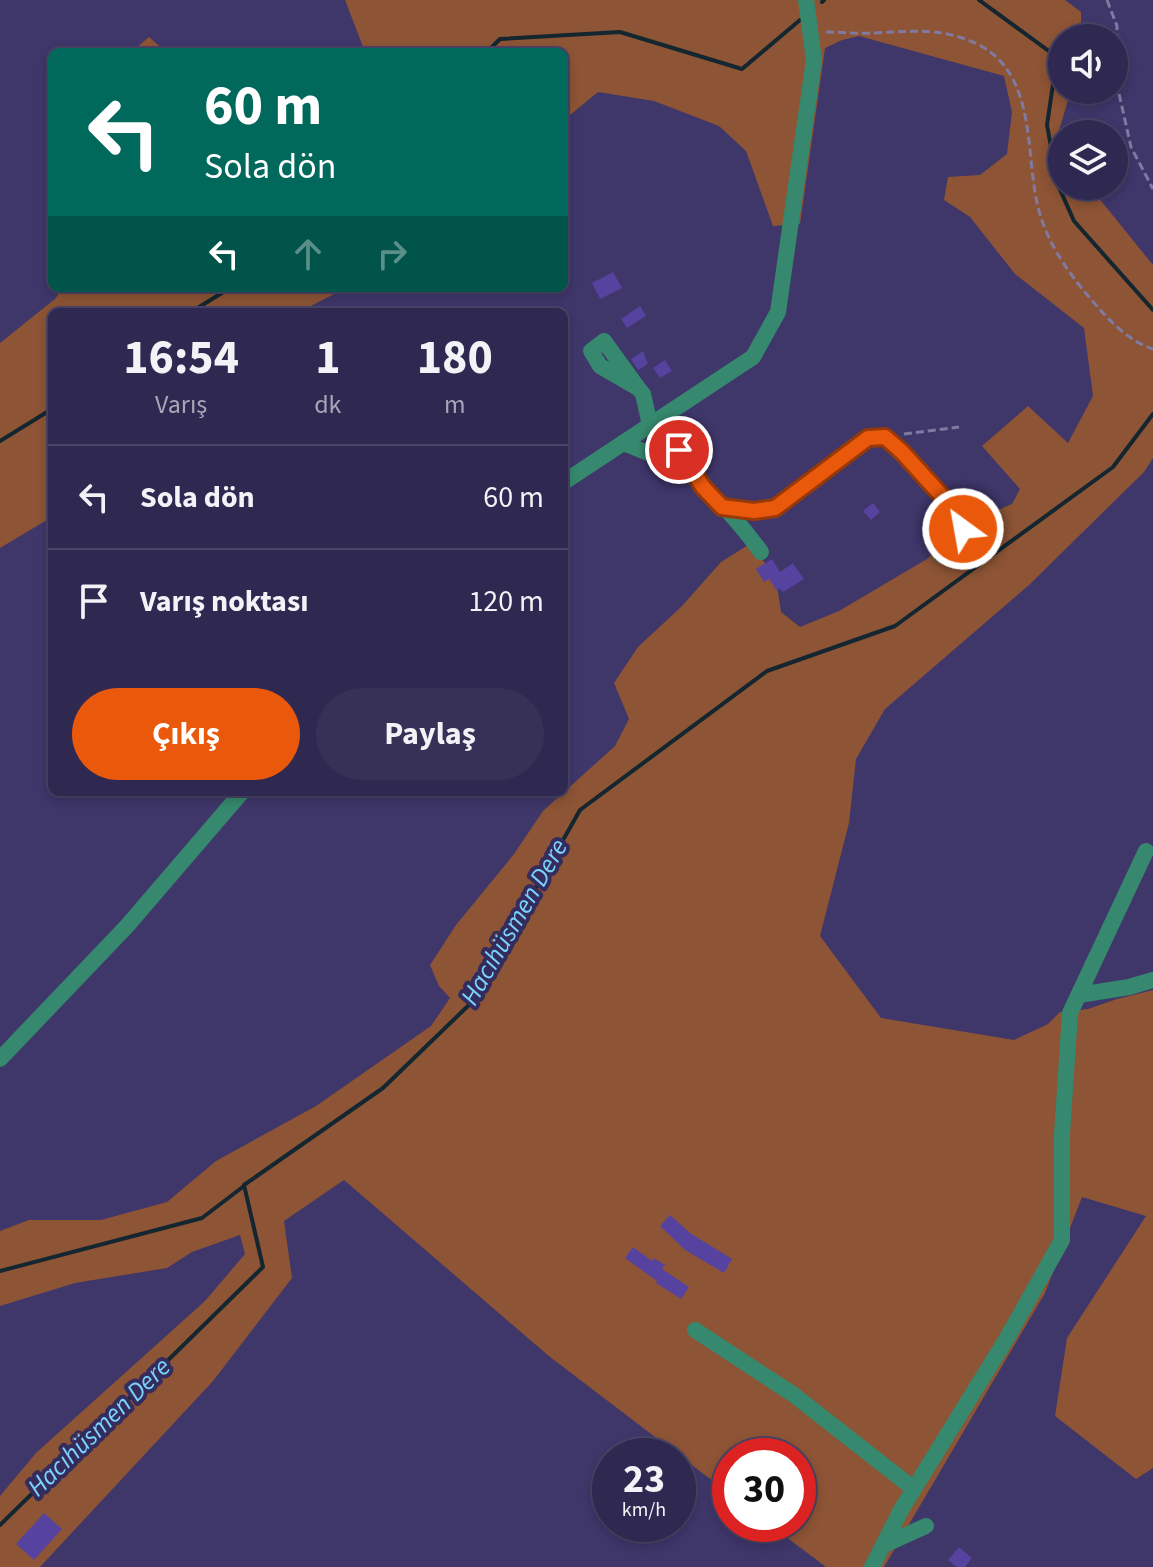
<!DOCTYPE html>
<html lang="tr">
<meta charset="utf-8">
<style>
:root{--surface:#2f2850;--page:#373057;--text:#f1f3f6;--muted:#a7a6b7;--line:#4a4467;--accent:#ea580c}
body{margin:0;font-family:"Source Sans 3",sans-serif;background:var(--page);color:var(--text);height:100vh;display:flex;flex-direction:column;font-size:30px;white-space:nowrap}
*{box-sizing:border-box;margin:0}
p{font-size:26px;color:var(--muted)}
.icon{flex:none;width:44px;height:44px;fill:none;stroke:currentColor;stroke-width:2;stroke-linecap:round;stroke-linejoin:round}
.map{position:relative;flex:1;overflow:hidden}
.details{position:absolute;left:48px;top:308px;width:520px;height:488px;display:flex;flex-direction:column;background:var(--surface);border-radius:12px;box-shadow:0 4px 12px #0003,0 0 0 2px var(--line)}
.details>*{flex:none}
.top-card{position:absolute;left:48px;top:48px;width:520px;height:244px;border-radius:12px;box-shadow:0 4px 12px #0003,0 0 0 2px var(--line);background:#00695c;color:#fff;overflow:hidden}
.tools{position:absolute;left:1048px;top:24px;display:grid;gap:16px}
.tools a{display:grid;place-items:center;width:80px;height:80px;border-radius:50%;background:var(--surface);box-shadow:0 4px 12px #0003,0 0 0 2px var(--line);font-size:40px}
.speed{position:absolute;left:592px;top:1438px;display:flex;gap:16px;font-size:40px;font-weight:700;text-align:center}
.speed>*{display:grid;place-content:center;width:104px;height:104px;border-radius:50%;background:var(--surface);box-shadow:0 4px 12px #0003,0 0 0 2px var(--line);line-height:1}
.speed small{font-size:20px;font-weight:400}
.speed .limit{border:12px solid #d22;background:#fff;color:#111}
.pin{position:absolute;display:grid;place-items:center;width:68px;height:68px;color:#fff;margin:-34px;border:4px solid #fff;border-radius:50%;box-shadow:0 2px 8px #0007}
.me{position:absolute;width:88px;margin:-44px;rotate:328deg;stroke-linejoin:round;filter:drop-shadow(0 0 6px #0008)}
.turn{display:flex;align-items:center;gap:28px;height:168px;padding:0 24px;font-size:36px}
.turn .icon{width:104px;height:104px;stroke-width:2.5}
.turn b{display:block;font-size:56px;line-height:68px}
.lanes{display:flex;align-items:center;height:76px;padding:0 24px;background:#0003;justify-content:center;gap:40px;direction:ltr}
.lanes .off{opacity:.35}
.eta{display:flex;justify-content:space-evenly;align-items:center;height:136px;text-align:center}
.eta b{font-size:48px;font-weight:700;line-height:56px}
.primary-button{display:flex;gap:16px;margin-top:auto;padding:16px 24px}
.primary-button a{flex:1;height:92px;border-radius:48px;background:var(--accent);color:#fff;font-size:32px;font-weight:700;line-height:92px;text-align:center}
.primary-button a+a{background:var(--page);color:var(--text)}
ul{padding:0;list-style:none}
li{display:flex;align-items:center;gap:24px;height:104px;padding:0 24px;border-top:2px solid var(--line)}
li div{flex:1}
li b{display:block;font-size:30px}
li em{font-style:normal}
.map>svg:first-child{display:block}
</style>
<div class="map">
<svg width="1153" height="1567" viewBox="0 0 1153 1567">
<rect width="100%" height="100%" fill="#3f366a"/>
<g fill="#8d5435">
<polygon points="345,0 1065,0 1081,12 1081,38 1062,38 1062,90 1071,90 1055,144 1062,152 1062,186 1089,186 1153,265 1153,458 1144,472 1029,585 885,709 856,759 849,823 820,936 881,1018 1014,1040 1048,1024 1060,1012 1088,1009 1117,999 1153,990 1153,1468 1136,1479 1055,1416 1067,1338 1146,1216 1082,1197 1045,1293 884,1567 826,1567 769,1524 798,1524 798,1456 730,1456 730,1494 550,1357 344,1180 284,1221 292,1278 213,1381 40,1567 0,1567 0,1496 36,1453 205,1301 245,1254 240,1235 192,1252 167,1268 75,1283 0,1306 0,1231 29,1220 101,1220 167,1202 216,1161 316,1106 431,1026 450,998 439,986 430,965 456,925 514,854 543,811 615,746 629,719 614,683 638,647 682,606 721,562 748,545 768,566 778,592 781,612 800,627 839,611 927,559 960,526 1012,504 1020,489 982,446 1028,406 1068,443 1093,396 1084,328 1015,274 970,217 944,200 948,177 980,175 1007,154 1012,112 1004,76 859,36 842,40 825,48 800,224 773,226 746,151 719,126 654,101 598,92 564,120 564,52 365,52"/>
<polygon points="149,37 166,52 131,52"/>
<polygon points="63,288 346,288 299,312 52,312 52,517 0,548 0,343 55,299"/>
</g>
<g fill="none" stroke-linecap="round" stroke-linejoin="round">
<g stroke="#14262f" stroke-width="4">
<polyline points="979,0 1057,57 1047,125 1058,185 1074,221 1153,310"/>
<polyline points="822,2 824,0"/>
<polyline points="487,52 500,39 620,32 742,69 800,20"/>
<polyline points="191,312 230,288"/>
<polyline points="0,441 52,409"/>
<polyline points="0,1271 202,1218 244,1186"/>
<polyline points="0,1525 263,1267 244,1185 383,1088 471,1003 580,810 767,671 895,626 1113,467 1153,414"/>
</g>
</g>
<g fill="#56439f">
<polygon points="613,272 622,288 600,299 592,283"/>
<polygon points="640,306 646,316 627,328 621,319"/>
<polygon points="643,351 648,364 638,370 631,359"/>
<polygon points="665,360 672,371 660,378 653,368"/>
<polygon points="873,503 880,512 871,520 863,511"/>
<polygon points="772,559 780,572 793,563 804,579 783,592 780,589 777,591 769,579 764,582 756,569"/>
<polygon points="670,1215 690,1233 732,1259 724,1273 685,1250 660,1226"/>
<polygon points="633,1247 652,1261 654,1258 665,1265 662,1269 689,1287 681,1299 656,1283 657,1281 625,1258"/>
<polygon points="44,1513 62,1529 34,1560 16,1544"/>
<polygon points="959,1547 972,1558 965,1567 957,1567 948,1560"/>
</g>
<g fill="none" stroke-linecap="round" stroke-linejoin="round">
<g stroke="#807aa1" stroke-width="3" stroke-dasharray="8 4" stroke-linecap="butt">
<polyline points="1107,0 1117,26 1118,89 1131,147 1153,189"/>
<path d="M826,32C842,32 858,34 874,33C913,31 945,27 981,46C1037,77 1025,155 1038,207C1047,244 1071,277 1096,305C1111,323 1131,342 1153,349"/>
<polyline points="904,434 959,427"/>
</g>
<g stroke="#36896e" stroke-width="16">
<polyline points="638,388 600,366 591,351 604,341 638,388 643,394 650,425 669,463"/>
<polyline points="650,425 667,431 695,475"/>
<path d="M623,443C642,451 664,458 682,469C707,485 743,527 761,552"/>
<polyline points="564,482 753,357 778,312 814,60 806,0"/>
<polyline points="722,507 754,511 775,508 868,438 885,437 961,517 963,529 941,555"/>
<polyline points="1079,995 1129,987 1153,980"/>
<polyline points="0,1059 127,926 242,792"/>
<polyline points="695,1330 794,1395 914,1489"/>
<polyline points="884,1545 926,1526"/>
<polyline points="872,1567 901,1510 1007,1338 1062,1240 1062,1134 1070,1013 1146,851"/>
</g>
</g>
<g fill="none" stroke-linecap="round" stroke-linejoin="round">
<g stroke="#983908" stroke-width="20">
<polyline id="route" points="679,450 703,487 722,507 754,511 775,508 868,438 885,437 902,452 961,517 963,529"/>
</g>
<use href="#route" stroke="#ea580c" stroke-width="14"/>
</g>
<g text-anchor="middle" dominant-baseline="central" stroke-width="8" stroke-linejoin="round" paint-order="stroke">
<g font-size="26" font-style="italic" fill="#79d3fb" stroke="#352c5e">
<text transform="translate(514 922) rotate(-60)">Hacıhüsmen Dere</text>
<text transform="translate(99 1427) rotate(-44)">Hacıhüsmen Dere</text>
</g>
</g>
</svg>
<div class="tools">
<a><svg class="icon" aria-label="sound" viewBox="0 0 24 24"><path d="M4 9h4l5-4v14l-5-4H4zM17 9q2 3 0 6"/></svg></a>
<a><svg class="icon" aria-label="layers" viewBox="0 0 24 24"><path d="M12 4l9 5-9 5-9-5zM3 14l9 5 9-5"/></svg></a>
</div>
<div class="speed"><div>23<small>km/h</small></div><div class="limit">30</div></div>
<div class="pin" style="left:679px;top:450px;background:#d93025"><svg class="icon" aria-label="arrive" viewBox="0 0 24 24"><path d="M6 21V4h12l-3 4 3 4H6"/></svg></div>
<svg class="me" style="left:963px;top:529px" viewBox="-20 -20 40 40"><circle r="17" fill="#ea580c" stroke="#fff" stroke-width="3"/><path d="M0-11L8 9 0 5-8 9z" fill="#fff"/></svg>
<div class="top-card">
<div class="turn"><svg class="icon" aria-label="left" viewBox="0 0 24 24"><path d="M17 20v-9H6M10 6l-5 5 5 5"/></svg><div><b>60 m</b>Sola dön</div></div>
<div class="lanes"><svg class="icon" aria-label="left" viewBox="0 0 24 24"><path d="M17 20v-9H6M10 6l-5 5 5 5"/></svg><svg class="icon off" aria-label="ahead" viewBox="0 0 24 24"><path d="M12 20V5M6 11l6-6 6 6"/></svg><svg class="icon off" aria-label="right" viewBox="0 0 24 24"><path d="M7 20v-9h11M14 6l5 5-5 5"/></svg></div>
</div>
<section class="details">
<div class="eta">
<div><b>16:54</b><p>Varış</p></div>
<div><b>1</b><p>dk</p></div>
<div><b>180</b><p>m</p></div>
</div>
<ul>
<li><svg class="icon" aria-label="left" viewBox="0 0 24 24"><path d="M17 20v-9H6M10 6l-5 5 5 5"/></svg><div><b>Sola dön</b></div><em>60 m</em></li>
<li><svg class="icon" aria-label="arrive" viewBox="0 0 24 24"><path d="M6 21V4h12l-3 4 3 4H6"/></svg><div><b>Varış noktası</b></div><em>120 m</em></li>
</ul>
<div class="primary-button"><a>Çıkış</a><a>Paylaş</a></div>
</section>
</div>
